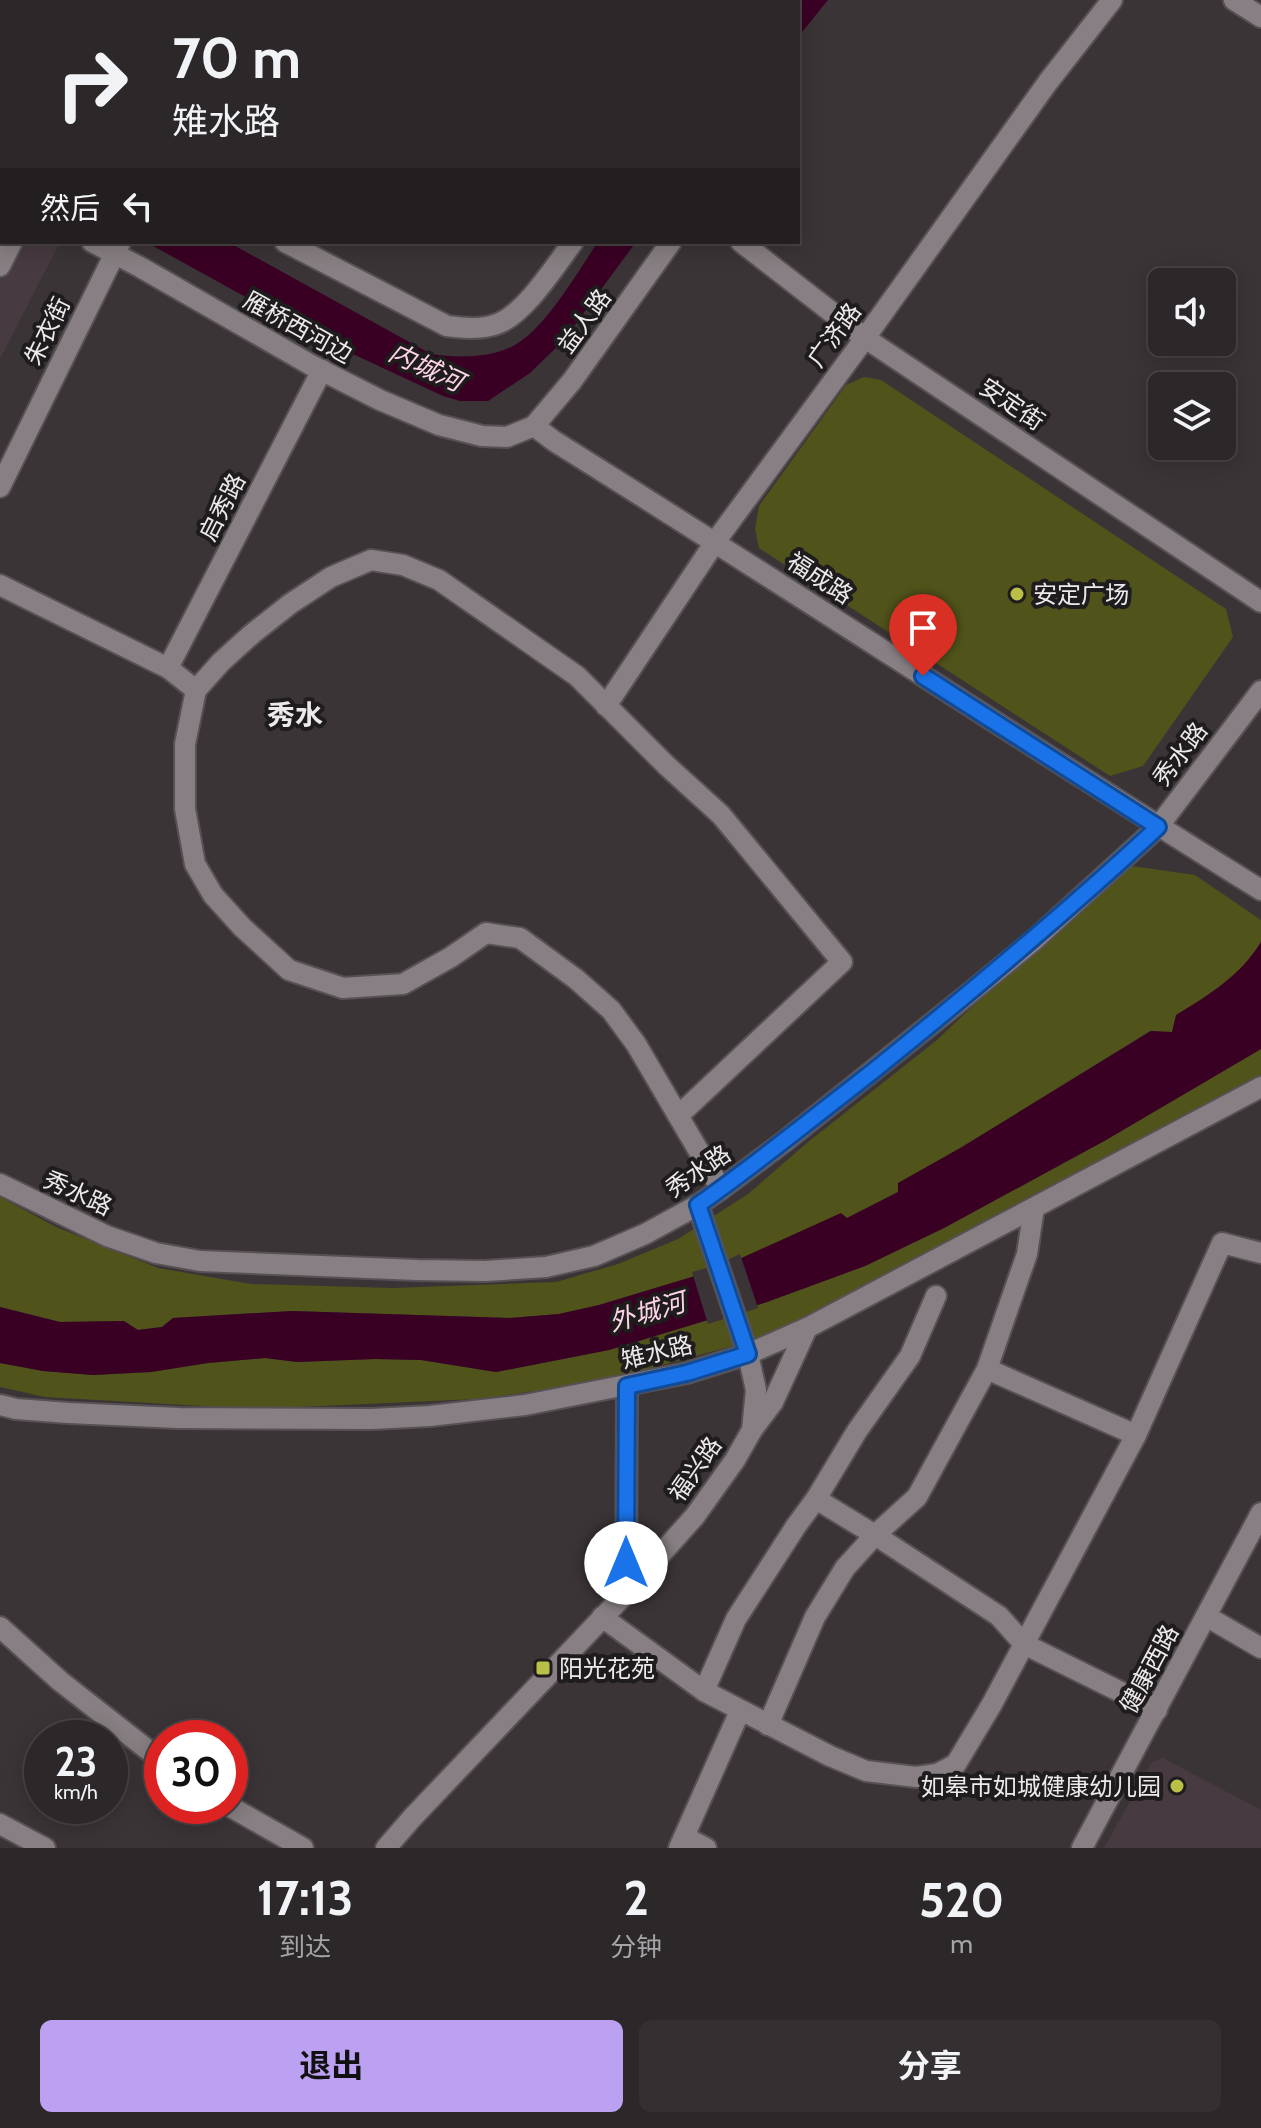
<!DOCTYPE html>
<html lang="zh">
<meta charset="utf-8">
<style>
:root{--surface:#2c2729;--page:#342f31;--text:#f1f3f6;--muted:#a6a5a8;--line:#484446;--accent:#bca0f2}
body{margin:0;font-family:Cabin,"Noto Sans SC",sans-serif;background:var(--page);color:var(--text);height:100vh;display:flex;flex-direction:column;font-size:30px;white-space:nowrap}
*{box-sizing:border-box;margin:0}
p{font-size:26px;color:var(--muted)}
.icon{flex:none;width:44px;height:44px;fill:none;stroke:currentColor;stroke-width:2;stroke-linecap:round;stroke-linejoin:round}
.map{position:relative;height:1848px;overflow:hidden}
.details{display:flex;flex-direction:column;background:var(--surface);flex:1}
.details>*{flex:none}
.hud{position:absolute;left:0px;top:0px;width:800px;height:244px;box-shadow:0 4px 20px #0003,0 0 0 2px var(--line);background:#2c2729;color:var(--text);overflow:hidden}
.controls{position:absolute;left:1148px;top:268px;display:grid;gap:16px}
.controls a{display:grid;place-items:center;width:88px;height:88px;border-radius:12px;background:var(--surface);box-shadow:0 4px 20px #0003,0 0 0 2px var(--line);font-size:40px}
.speed{position:absolute;left:24px;top:1720px;display:flex;gap:16px;font-size:40px;font-weight:700;text-align:center}
.speed>*{display:grid;place-content:center;width:104px;height:104px;border-radius:50%;background:var(--surface);box-shadow:0 4px 20px #0003,0 0 0 2px var(--line);line-height:1}
.speed small{font-size:20px;font-weight:400}
.speed .limit{border:12px solid #d22;background:#fff;color:#111}
.pin{position:absolute;display:grid;place-items:center;width:68px;height:68px;color:#fff;margin:-82px -34px;border-radius:50% 50% 50% 0;rotate:-45deg;box-shadow:0 0 8px #0007}
.pin .icon{rotate:45deg}
.me{position:absolute;width:88px;margin:-44px;rotate:0deg;stroke-linejoin:round;filter:drop-shadow(0 0 6px #0008)}
.turn{display:flex;align-items:center;gap:28px;height:168px;padding:0 40px;font-size:36px}
.turn .icon{width:104px;height:104px;stroke-width:2.5}
.turn b{display:block;font-size:56px;line-height:68px}
.then{display:flex;align-items:center;height:76px;padding:0 40px;background:#0003;gap:16px;font-size:30px}
.eta{display:flex;justify-content:space-evenly;align-items:center;height:136px;text-align:center}
.eta b{font-size:48px;font-weight:700;line-height:56px}
.cta{display:flex;gap:16px;margin-top:auto;padding:16px 40px}
.cta a{flex:1;height:92px;border-radius:12px;background:var(--accent);color:#111;font-size:32px;font-weight:700;line-height:92px;text-align:center}
.cta a+a{background:var(--page);color:var(--text)}
.map>svg:first-child{display:block}
</style>
<div class="map">
<svg width="1261" height="1848" viewBox="0 0 1261 1848">
<rect width="100%" height="100%" fill="#3a3437"/>
<g fill="#473a40">
<polygon points="19,0 231,0 230,2 18,2"/>
<polygon points="2,215 2,242 60,242 0,359 0,219"/>
<polygon points="1163,1758 1261,1810 1261,1848 1104,1848 1152,1762"/>
</g>
<g fill="#50531a">
<polygon points="864,377 881,380 1226,609 1233,637 1143,766 1110,776 759,548 755,529 759,506 846,385"/>
<path d="M1132,866L1195,875L1261,920C1261,926 1261,934 1261,940C1256,968 1200,1001 1177,1015L1172,1032L1150,1031L962,1147L899,1183L898,1192L847,1218L715,1270L599,1305L559,1314L510,1318L292,1311L173,1318L162,1327L137,1330L124,1321L60,1322L0,1307V1197L56,1227L158,1268L251,1284L393,1288L556,1282L618,1264L678,1239L748,1194L808,1142L937,1040L1014,967Z"/>
<polygon points="1261,1049 1261,1077 1171,1132 770,1336 596,1383 477,1399 254,1409 45,1397 0,1387 0,1363 43,1371 93,1375 151,1372 208,1363 265,1358 297,1362 375,1359 421,1360 496,1372 609,1350 767,1302 865,1266 944,1228 1106,1140"/>
</g>
<g fill="#3a0024">
<polygon points="786,0 828,0 798,37 798,2 785,2"/>
<path d="M146,242H228L431,354C457,358 487,358 511,347C543,333 578,271 598,242H636L563,341L530,373L488,401H460L443,396L327,342Z"/>
<path d="M1261,942V1049L1106,1140L944,1228L865,1266L767,1302L609,1350L496,1372L421,1360L375,1359L297,1362L265,1358L208,1363L151,1372L93,1375L43,1371L0,1363V1307L60,1322L124,1321L138,1330L162,1327L173,1318L292,1311L510,1318L559,1314L599,1305L715,1270L841,1213L847,1218L898,1192V1183L962,1147L1151,1031L1172,1032L1176,1015C1209,995 1240,976 1261,942Z"/>
</g>
<polygon fill="#3a3437" points="740,1254 758,1308 708,1324 692,1272 714,1266"/>
<g fill="none" stroke-linecap="round" stroke-linejoin="round">
<g stroke="#565154" stroke-width="24">
<g id="minor">
<polyline points="420,0 423,2"/>
<polyline points="1234,0 1261,17"/>
<polyline points="243,2 244,0"/>
<polyline points="751,2 753,0"/>
<polyline points="0,6 3,0"/>
<polyline points="0,83 2,84"/>
<polyline points="0,194 2,195"/>
<polyline points="92,242 140,267 311,365 380,400 439,425 482,436 507,437 534,426 572,381 671,242"/>
<path d="M285,242L447,326C463,328 481,330 497,324C525,314 555,266 573,242"/>
<polyline points="741,242 865,338 1261,602"/>
<polyline points="0,266 12,242"/>
<path d="M534,426L554,441C791,589 1024,743 1261,890"/>
<polyline points="0,487 120,243"/>
<polyline points="0,585 168,668 196,690"/>
<polyline points="168,668 322,370"/>
<polyline points="606,706 715,542 865,338 1048,82 1112,0"/>
<polyline points="678,1116 842,962 721,815 666,765 577,676 439,580 403,565 371,560 331,577 290,604 252,634 221,662 196,690 185,744 185,809 195,864 213,895 242,927 289,970 343,988 403,984 451,957 486,933 520,938 576,979 611,1010 636,1044 721,1189"/>
<polyline points="0,1184 107,1236 156,1253 200,1261 417,1270 485,1271 546,1267 594,1256 645,1234 698,1205 721,1189 785,1141 960,1001 1032,942 1158,827 1261,691"/>
<polyline points="987,1369 1136,1435"/>
<polyline points="0,1405 16,1409 69,1413 178,1418 372,1419 430,1416 525,1405 687,1373 748,1354 807,1328 1261,1087"/>
<polyline points="752,1430 773,1402 807,1328"/>
<polyline points="816,1499 875,1535 999,1616 1024,1644 1157,1710"/>
<polyline points="626,1593 627,1386"/>
<polyline points="1206,1616 1261,1648"/>
<polyline points="602,1617 704,1691 830,1756 866,1771 916,1777 937,1774 956,1764 992,1704 1136,1435 1222,1243 1261,1253"/>
<polyline points="0,1627 60,1681 162,1761"/>
<polyline points="704,1691 736,1619 796,1526 816,1499 857,1431 910,1356 936,1296"/>
<polyline points="768,1725 815,1617 845,1568 875,1535 917,1497 987,1369 1027,1254 1034,1208"/>
<polyline points="229,1806 303,1848"/>
<polyline points="0,1824 45,1848"/>
<polyline points="685,1837 706,1848"/>
<polyline points="386,1848 412,1818 626,1593 695,1516 735,1460 752,1430 756,1390 748,1354 698,1205"/>
<polyline points="679,1848 740,1711"/>
<polyline points="1082,1848 1261,1513"/>
</g>
</g>
<use href="#minor" stroke="#877f83" stroke-width="20"/>
</g>
<g fill="none" stroke-linecap="round" stroke-linejoin="round">
<g stroke="#114b97" stroke-width="20">
<path id="route" d="M626,1563L627,1386L687,1373L748,1354L698,1205C758,1163 814,1117 872,1072C970,993 1066,913 1158,827L923,676"/>
</g>
<use href="#route" stroke="#1a73e8" stroke-width="14"/>
</g>
<g fill="#bac046" stroke="#1f1c1e" stroke-width="3">
<circle cx="1017" cy="594" r="8"/>
<rect x="535" y="1660" width="16" height="16" rx="4"/>
<circle cx="1177" cy="1786" r="8"/>
</g>
<g text-anchor="middle" dominant-baseline="central" stroke-width="8" stroke-linejoin="round" paint-order="stroke">
<g font-size="24" fill="#eeeaec" stroke="#1f1c1e">
<text transform="translate(584 321) rotate(-54)">益人路</text>
<text transform="translate(298 327) rotate(29)">雁桥西河边</text>
<text transform="translate(47 331) rotate(-64)">朱衣街</text>
<text transform="translate(834 335) rotate(-54)">广济路</text>
<text transform="translate(1012 404) rotate(34)">安定街</text>
<text transform="translate(222 507) rotate(-63)">启秀路</text>
<text transform="translate(820 578) rotate(33)">福成路</text>
<text transform="translate(1180 754) rotate(-53)">秀水路</text>
<text transform="translate(698 1171) rotate(-34)">秀水路</text>
<text transform="translate(78 1193) rotate(25)">秀水路</text>
<text transform="translate(657 1352) rotate(-13)">雉水路</text>
<text transform="translate(695 1469) rotate(-55)">福兴路</text>
<text transform="translate(1149 1669) rotate(-62)">健康西路</text>
</g>
<g font-size="24" fill="#eeeaec" stroke="#1f1c1e" text-anchor="start">
<text x="1033" y="594">安定广场</text>
<text x="559" y="1668">阳光花苑</text>
<text x="1161" y="1786" text-anchor="end">如皋市如城健康幼儿园</text>
</g>
<g font-size="26" font-style="italic" fill="#fdd4e7" stroke="#1f1c1e">
<text transform="translate(426 367) rotate(25)">内城河</text>
<text transform="translate(647 1312) rotate(-16)">外城河</text>
</g>
<g font-size="28" font-weight="bold" fill="#eeeaec" stroke="#1f1c1e">
<text x="295" y="715">秀水</text>
</g>
</g>
</svg>
<div class="controls">
<a><svg class="icon" aria-label="sound" viewBox="0 0 24 24"><path d="M4 9h4l5-4v14l-5-4H4zM17 9q2 3 0 6"/></svg></a>
<a><svg class="icon" aria-label="layers" viewBox="0 0 24 24"><path d="M12 4l9 5-9 5-9-5zM3 14l9 5 9-5"/></svg></a>
</div>
<div class="speed"><div>23<small>km/h</small></div><div class="limit">30</div></div>
<div class="pin" style="left:923px;top:676px;background:#d93025"><svg class="icon" aria-label="arrive" viewBox="0 0 24 24"><path d="M6 21V4h12l-3 4 3 4H6"/></svg></div>
<svg class="me" style="left:626px;top:1563px" viewBox="-20 -20 40 40"><circle r="19" fill="#fff"/><path d="M0-13L10 11 0 6-10 11z" fill="#1a73e8"/></svg>
<div class="hud">
<div class="turn"><svg class="icon" aria-label="right" viewBox="0 0 24 24"><path d="M7 20v-9h11M14 6l5 5-5 5"/></svg><div><b>70 m</b>雉水路</div></div>
<div class="then">然后<svg class="icon" aria-label="left" viewBox="0 0 24 24"><path d="M17 20v-9H6M10 6l-5 5 5 5"/></svg></div>
</div>
</div>
<section class="details">
<div class="eta">
<div><b>17:13</b><p>到达</p></div>
<div><b>2</b><p>分钟</p></div>
<div><b>520</b><p>m</p></div>
</div>
<div class="cta"><a>退出</a><a>分享</a></div>
</section>
